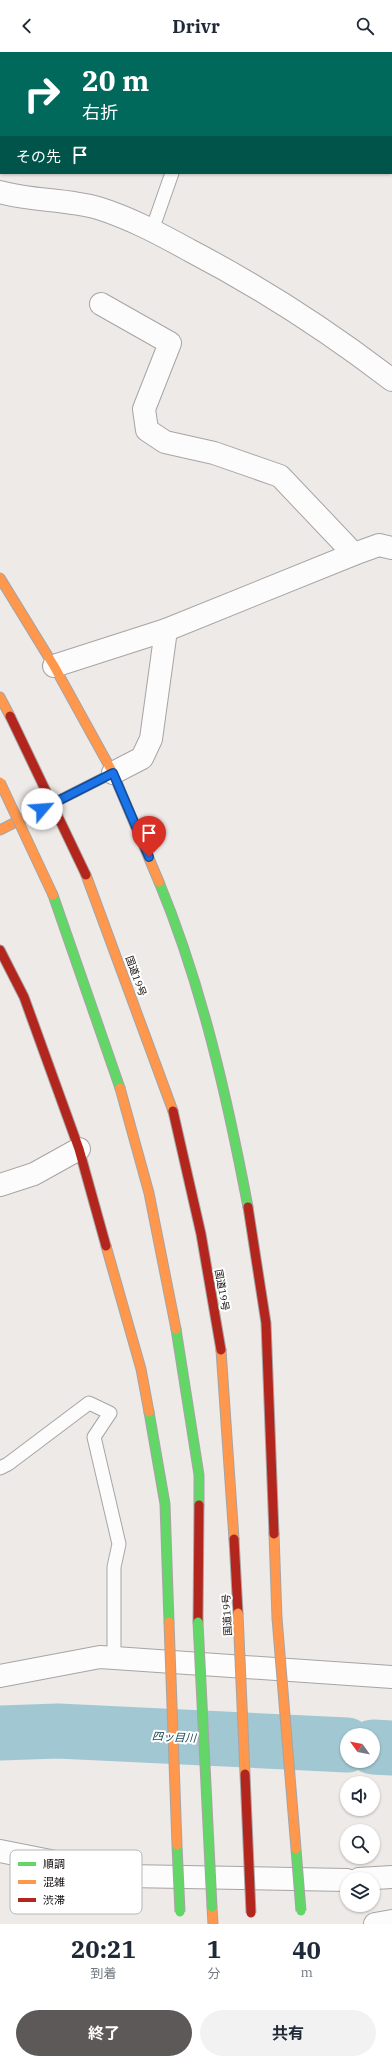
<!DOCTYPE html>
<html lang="ja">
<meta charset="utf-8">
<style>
:root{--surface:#fff;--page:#f2f2f3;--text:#1f2937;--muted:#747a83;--accent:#5c5958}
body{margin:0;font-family:"IBM Plex Serif","Noto Sans JP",serif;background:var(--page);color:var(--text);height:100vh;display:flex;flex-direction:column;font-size:15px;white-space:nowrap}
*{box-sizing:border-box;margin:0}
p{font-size:13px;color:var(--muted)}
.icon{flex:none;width:22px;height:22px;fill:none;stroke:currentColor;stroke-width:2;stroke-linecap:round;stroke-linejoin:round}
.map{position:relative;height:1872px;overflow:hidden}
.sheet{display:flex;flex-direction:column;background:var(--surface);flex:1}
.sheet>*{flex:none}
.hud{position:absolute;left:0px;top:0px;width:392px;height:122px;box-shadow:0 1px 3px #0004;background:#00695c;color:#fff;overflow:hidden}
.needle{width:26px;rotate:303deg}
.fabs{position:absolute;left:340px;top:1676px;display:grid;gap:8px}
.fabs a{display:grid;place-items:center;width:40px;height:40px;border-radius:50%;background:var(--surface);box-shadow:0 1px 3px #0004;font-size:20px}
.pin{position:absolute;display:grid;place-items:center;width:34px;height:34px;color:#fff;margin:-41px -17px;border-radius:50% 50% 50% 0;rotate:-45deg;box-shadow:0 0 4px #0007}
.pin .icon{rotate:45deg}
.me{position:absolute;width:44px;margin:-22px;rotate:63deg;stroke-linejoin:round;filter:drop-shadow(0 0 3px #0008)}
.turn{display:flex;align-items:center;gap:14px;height:84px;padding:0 16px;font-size:18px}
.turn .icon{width:52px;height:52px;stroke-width:2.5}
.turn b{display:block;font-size:28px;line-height:34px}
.then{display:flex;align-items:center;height:38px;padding:0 16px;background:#0003;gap:8px;font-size:15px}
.eta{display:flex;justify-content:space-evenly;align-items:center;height:68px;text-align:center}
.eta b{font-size:24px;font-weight:700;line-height:28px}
.button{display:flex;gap:8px;margin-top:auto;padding:8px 16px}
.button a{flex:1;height:46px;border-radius:24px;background:var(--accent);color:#fff;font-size:16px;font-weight:700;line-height:46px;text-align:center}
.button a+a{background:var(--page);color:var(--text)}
header{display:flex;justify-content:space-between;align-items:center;height:52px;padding:0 16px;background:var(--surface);font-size:18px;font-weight:700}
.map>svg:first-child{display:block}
</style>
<header><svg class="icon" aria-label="back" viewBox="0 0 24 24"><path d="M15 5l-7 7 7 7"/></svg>Drivr<svg class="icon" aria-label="search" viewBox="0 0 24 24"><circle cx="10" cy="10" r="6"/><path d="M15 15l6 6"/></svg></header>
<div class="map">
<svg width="392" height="1872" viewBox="0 0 392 1872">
<rect width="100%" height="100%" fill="#eeeae8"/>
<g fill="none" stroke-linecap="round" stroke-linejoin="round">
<g stroke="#a1c7d2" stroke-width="55">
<polyline points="0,1681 58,1679 347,1693"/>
<polyline points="373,1695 392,1696"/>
</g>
<g stroke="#a8a4a3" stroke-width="15">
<g id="lane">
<polyline points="152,178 172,121"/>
<polyline points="0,1416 8,1412 89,1351 110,1361 94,1385 119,1492 114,1515 114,1606"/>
</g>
</g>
<g stroke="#a8a4a3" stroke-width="24">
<g id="street">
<path d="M0,140C32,149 66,147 98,156C130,166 160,182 189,198C260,235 328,279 392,328"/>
<polyline points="101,252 170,291 144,357 147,378 165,390 214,401 280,424 354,502"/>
<polyline points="54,614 166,578"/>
<polyline points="113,721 142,706 151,687 166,578 354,502 379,493 392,496"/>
<polyline points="0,1133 34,1122 79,1097"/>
<polyline points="0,1624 100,1605 392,1625"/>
<polyline points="0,1799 126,1824 347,1828"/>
<polyline points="359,1827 392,1825"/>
<polyline points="375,1872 392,1869"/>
</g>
</g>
<g stroke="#a8a4a3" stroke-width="11">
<g id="fast">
<path d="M159,830C202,934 227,1045 248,1155"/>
<polyline points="53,843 120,1036"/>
<polyline points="176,1277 199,1423 199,1453"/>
<polyline points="149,1360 165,1452 169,1570"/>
</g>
</g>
<g stroke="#a8a4a3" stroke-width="11">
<g id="slow">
<polyline points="0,526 54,614 113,721 159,830"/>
<polyline points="0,645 10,664"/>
<polyline points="0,778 113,721"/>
<polyline points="86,823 173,1059"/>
<polyline points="120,1036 149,1141 176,1277"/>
<polyline points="106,1194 141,1317 149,1360"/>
<polyline points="221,1298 234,1487"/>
<polyline points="274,1482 277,1566"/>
<polyline points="212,1855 213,1872"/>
</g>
</g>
<g stroke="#a8a4a3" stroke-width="11">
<g id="jam">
<polyline points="0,898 24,945 79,1097 106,1194"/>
<polyline points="173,1059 201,1182 221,1298"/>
<polyline points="248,1155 266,1271 274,1482"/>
<polyline points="234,1487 238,1561"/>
<polyline points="198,1570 199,1453"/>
</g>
</g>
<use href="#lane" stroke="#fcfcfc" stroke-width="13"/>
<use href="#street" stroke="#fcfcfc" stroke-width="22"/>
<use href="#fast" stroke="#63d668" stroke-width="9"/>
<use href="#slow" stroke="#ff974d" stroke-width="9"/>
<use href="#jam" stroke="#b3261e" stroke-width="9"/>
<g stroke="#a8a4a3" stroke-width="11" stroke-linecap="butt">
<g id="fast-bridge">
<polyline points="198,1570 212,1855"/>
<polyline points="177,1793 180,1860"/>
<polyline points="296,1797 301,1859"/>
</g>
</g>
<g stroke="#a8a4a3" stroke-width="11" stroke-linecap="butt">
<g id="slow-bridge">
<polyline points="0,730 53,843"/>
<polyline points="238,1561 245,1722"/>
<polyline points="277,1566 296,1797"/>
<polyline points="169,1570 177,1793"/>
</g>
</g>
<g stroke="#a8a4a3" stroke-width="11" stroke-linecap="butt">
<g id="jam-bridge">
<polyline points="10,664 86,823"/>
<polyline points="245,1722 251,1861"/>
</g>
</g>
<use href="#fast-bridge" stroke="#63d668" stroke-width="9"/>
<use href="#slow-bridge" stroke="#ff974d" stroke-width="9"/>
<use href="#jam-bridge" stroke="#b3261e" stroke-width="9"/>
</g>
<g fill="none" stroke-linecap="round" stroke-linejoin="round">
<g stroke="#114b97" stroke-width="10">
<polyline id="route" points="42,757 113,721 149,805"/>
</g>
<use href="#route" stroke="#1a73e8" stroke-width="7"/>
</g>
<g text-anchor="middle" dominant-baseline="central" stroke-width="4" stroke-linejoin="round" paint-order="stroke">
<g font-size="10" fill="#0e0b0a" stroke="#fff">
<text transform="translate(136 924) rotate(70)">国道19号</text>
<text transform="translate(222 1238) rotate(80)">国道19号</text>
<text transform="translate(227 1563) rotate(-93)">国道19号</text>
</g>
<g font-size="11" font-style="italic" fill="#144653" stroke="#fff">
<text transform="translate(174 1685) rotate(3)">四ッ目川</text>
</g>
</g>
<rect x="10" y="1798" width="132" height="64" rx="6" fill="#fff" stroke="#b7b6b6" stroke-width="1"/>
<rect x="18" y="1810" width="18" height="4" fill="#63d668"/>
<rect x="18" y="1828" width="18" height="4" fill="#ff974d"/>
<rect x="18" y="1846" width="18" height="4" fill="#b3261e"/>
<g font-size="11" fill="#0e0b0a">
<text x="43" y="1816">順調</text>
<text x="43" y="1834">混雑</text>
<text x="43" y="1852">渋滞</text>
</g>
</svg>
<div class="fabs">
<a><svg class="needle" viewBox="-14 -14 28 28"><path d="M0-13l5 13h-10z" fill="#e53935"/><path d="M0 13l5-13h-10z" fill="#747a83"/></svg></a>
<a><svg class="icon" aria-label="sound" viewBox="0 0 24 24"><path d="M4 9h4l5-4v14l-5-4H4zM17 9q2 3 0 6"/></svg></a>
<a><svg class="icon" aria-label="search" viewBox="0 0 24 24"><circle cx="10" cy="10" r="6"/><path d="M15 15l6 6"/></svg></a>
<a><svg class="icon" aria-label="layers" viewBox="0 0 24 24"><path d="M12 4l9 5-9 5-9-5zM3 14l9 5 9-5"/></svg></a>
</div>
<div class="pin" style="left:149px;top:805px;background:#d93025"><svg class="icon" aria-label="arrive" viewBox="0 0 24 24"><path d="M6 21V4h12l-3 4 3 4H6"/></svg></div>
<svg class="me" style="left:42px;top:757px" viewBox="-20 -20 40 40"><circle r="19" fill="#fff"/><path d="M0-13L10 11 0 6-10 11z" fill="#1a73e8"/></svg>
<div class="hud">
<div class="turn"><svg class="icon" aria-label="right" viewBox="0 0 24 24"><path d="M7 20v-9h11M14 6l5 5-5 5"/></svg><div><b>20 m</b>右折</div></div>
<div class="then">その先<svg class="icon" aria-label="arrive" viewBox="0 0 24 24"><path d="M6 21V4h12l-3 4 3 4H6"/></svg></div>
</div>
</div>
<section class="sheet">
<div class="eta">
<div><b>20:21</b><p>到着</p></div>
<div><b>1</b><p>分</p></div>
<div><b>40</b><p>m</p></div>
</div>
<div class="button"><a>終了</a><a>共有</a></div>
</section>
